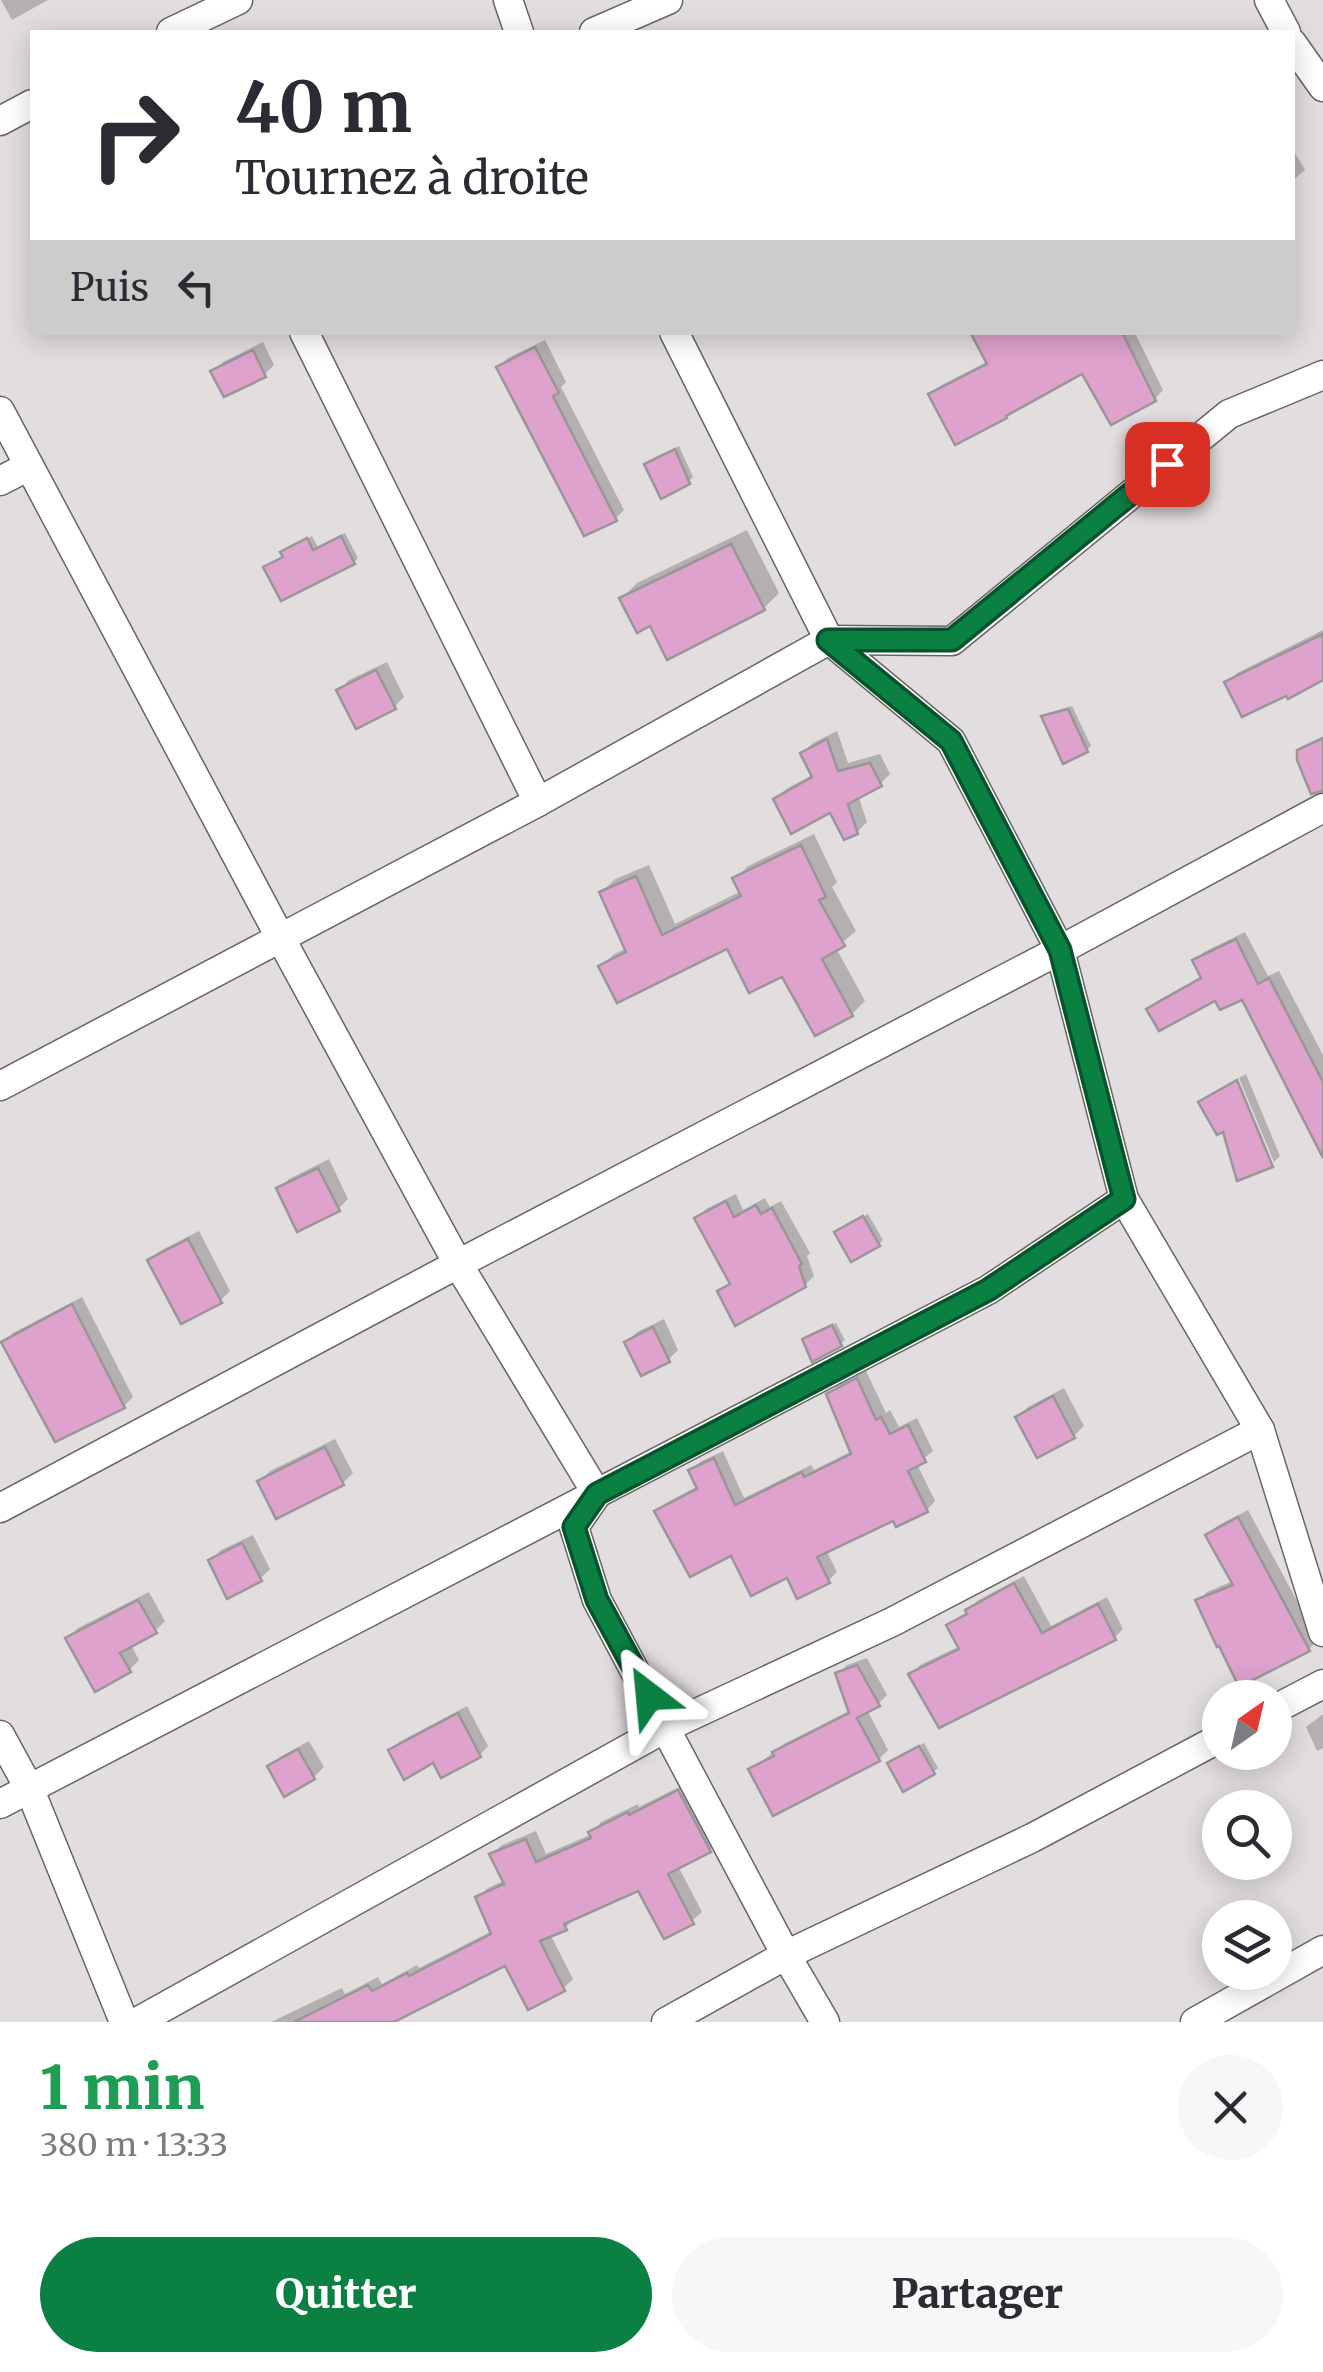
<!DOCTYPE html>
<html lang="fr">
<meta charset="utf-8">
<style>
:root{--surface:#fff;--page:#f7f7f7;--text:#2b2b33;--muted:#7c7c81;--accent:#0b8043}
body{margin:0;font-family:Merriweather,serif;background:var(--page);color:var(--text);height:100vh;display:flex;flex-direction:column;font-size:38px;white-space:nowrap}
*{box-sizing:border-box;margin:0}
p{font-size:32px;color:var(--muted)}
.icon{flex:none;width:55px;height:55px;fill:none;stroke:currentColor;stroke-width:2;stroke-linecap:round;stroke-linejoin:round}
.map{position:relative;height:2022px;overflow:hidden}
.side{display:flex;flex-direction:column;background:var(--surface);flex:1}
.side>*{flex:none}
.hud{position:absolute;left:30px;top:30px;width:1265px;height:305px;border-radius:0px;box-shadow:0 5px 25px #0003;background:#fff;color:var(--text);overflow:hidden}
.needle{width:65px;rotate:34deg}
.controls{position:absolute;left:1202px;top:1680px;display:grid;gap:20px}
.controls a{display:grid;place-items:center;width:90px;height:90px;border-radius:50%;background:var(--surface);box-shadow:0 5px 25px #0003;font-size:50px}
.pin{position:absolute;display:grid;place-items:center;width:85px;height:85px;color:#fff;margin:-42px;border-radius:20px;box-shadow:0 5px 15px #0006}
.me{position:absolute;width:110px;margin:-55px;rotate:331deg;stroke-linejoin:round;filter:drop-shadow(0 0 8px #0008)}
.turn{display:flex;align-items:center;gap:35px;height:210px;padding:0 40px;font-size:45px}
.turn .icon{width:130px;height:130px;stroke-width:2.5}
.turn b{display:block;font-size:70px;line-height:85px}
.then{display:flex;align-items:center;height:95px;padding:0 40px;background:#0003;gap:20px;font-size:38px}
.round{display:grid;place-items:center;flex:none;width:105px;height:105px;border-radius:52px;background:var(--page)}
.overview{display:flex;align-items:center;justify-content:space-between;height:170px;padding:0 40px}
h1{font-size:60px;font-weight:800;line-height:75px;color:#1e9e55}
.primary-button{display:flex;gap:20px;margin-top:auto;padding:20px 40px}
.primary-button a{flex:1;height:115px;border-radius:60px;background:var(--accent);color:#fff;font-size:40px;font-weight:800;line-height:115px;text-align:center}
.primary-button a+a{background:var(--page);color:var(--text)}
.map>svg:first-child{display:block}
</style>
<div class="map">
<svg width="1323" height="2022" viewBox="0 0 1323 2022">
<rect width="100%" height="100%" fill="#e2ddde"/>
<g fill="#0003">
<polygon points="1,0 48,0 12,20"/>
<polygon points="1292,148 1305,170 1292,181"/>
<polygon points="974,332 1140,332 1136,335 1163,390 1155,399 1082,371 931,394 940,386 988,361"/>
<polygon points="545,340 566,382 561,387 624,510 615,519 499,367 508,358"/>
<polygon points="263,342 274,365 264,375 213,372 223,362"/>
<polygon points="679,446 693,477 688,482 647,464"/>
<polygon points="747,530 779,593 764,608 651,623 622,598 637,583"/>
<polygon points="345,533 358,558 354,562 266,567 285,556 287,548 312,536 318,547"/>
<polygon points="1323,630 1323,679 1227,683 1237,673"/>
<polygon points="387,662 404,697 394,707 339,690 349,680"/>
<polygon points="1072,706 1091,746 1086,750 1044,717 1048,713"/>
<polygon points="837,731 848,763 880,754 890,774 880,784 858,795 867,822 857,832 831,810 776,799 786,789 814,774 803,753 813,743"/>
<polygon points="814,834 837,882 832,887 856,931 836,948 865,1001 852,1014 816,1033 783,974 728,946 601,967 614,954 627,948 602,892 615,879 649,865 675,924 741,891 735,879 748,866"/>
<polygon points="1245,932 1268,976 1279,971 1323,1055 1323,1151 1243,996 1216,997 1150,1009 1159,1000 1202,976 1195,961 1204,952"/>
<polygon points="1246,1074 1280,1156 1274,1162 1239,1078"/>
<polygon points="329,1159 348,1199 338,1209 279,1189 289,1179"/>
<polygon points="736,1194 743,1210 765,1198 770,1207 781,1201 810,1253 807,1256 814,1276 805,1285 720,1292 731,1282 697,1218 706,1209"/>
<polygon points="868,1214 883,1240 879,1244 842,1228"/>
<polygon points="199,1231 230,1291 220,1301 150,1260 160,1251"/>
<polygon points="82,1297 133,1397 124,1406 4,1342 13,1333"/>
<polygon points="664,1319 678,1350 668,1360 627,1342 637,1332"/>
<polygon points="836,1323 845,1340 840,1344 805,1340 809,1335"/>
<polygon points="866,1371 886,1413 890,1410 899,1427 917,1418 933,1451 917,1464 935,1501 927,1510 894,1517 826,1550 837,1572 828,1581 788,1575 732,1552 658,1512 666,1503 698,1486 691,1471 700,1462 723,1451 744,1498 811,1465 814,1470 852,1451 828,1395 837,1386"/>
<polygon points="1064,1388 1084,1426 1074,1436 1038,1455 1018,1417 1028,1407"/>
<polygon points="335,1439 353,1473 343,1483 260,1481 270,1471"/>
<polygon points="1248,1510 1318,1640 1309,1649 1198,1601 1207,1592 1233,1581 1208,1535 1217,1526"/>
<polygon points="253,1535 270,1569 260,1579 211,1560 221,1550"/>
<polygon points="1024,1576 1051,1626 1107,1597 1123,1629 1114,1638 912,1674 920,1665 960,1646 950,1626 959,1617 969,1611 977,1601"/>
<polygon points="149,1592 165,1621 155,1631 131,1645 139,1660 129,1670 68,1638 78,1628"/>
<polygon points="867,1658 887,1695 878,1704 867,1710 888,1750 879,1759 751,1770 784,1744 851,1710 838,1674 847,1665"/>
<polygon points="467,1706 488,1746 480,1755 391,1750 399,1742"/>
<polygon points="1323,1714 1323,1748 1317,1751 1306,1727"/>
<polygon points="309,1741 324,1767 314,1777 270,1767 280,1757"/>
<polygon points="924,1743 938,1768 933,1772 894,1759"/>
<polygon points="689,1782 719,1840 710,1850 678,1866 702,1912 692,1921 639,1887 575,1918 565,1928 550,1934 573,1979 563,1989 506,1962 391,2022 271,2022 342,1988 345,1994 378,1977 382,1984 417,1965 419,1968 492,1931 478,1897 488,1888 505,1880 492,1854 502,1845 536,1831 546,1854 592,1834 601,1822 638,1804 639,1807"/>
</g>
<g fill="#dea2cc" stroke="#9a9698" stroke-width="2.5">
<polygon points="970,332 1122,332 1156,401 1111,425 1082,374 1006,416 1007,418 955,445 928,394 987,364"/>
<polygon points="535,347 559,393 553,396 617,521 584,536 496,367"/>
<polygon points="253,350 266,377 224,397 210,371"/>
<polygon points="675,449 690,484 661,499 644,464"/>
<polygon points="341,536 355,564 281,601 263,567 283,557 280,552 307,538 313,550"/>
<polygon points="731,544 765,610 667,660 650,626 637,633 619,598"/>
<polygon points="1323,634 1323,680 1288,699 1286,696 1242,717 1224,682"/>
<polygon points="376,670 396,709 356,729 336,690"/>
<polygon points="1068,709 1088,752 1063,764 1041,716"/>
<polygon points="1323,738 1323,791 1311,794 1297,760 1297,750"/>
<polygon points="827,739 838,771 870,763 882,786 848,804 858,834 844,840 830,813 791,834 773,799 812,777 800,753"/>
<polygon points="801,845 826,897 819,900 845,946 822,959 853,1016 815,1036 782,977 749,993 727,949 617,1003 598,966 626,952 599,892 636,876 662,935 741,896 732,878"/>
<polygon points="1236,939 1258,984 1269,978 1323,1082 1323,1158 1242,1000 1220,1010 1215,1001 1159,1031 1146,1009 1201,978 1192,960"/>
<polygon points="1237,1080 1273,1167 1237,1181 1223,1132 1217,1135 1198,1102"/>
<polygon points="318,1168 340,1211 297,1232 276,1188"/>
<polygon points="726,1201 734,1217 756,1205 761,1214 772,1208 802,1264 799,1266 806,1287 735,1326 717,1291 730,1284 694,1218"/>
<polygon points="863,1216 880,1246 851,1262 834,1232"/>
<polygon points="188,1239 222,1303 181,1324 147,1260"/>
<polygon points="72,1304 125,1408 55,1442 1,1342"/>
<polygon points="832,1325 842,1346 812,1362 802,1339"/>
<polygon points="653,1327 670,1362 641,1376 624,1342"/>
<polygon points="857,1378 876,1420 881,1417 890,1434 908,1425 926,1462 908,1471 928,1512 896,1527 893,1521 817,1557 830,1583 797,1599 787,1578 751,1596 731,1556 690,1577 654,1511 697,1489 688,1470 714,1458 735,1505 802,1472 804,1477 851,1454 826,1394"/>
<polygon points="1053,1396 1075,1438 1037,1458 1015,1417"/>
<polygon points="325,1447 344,1485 276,1519 257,1481"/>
<polygon points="1238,1517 1310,1651 1239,1687 1219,1646 1217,1647 1195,1600 1233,1585 1205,1535"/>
<polygon points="242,1543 262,1581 227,1599 208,1560"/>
<polygon points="1014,1583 1042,1633 1098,1604 1116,1640 939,1728 908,1674 959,1649 946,1625 967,1614 965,1610"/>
<polygon points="138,1600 157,1633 120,1653 131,1672 95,1692 65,1638"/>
<polygon points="857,1665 880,1706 857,1718 880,1761 773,1816 748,1769 774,1756 772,1752 849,1713 835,1673"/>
<polygon points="458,1713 481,1757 441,1778 433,1763 404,1780 388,1750"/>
<polygon points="919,1746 935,1774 903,1792 887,1763"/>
<polygon points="298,1749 315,1779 284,1797 267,1766"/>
<polygon points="678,1790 711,1852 668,1874 694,1924 664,1939 638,1891 564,1924 567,1930 540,1941 565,1991 528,2010 505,1966 394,2022 294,2022 368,1985 372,1991 407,1973 409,1976 491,1934 475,1897 504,1884 489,1854 526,1839 536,1862 591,1838 588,1832 628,1812 629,1815"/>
</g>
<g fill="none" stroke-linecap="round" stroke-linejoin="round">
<g stroke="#696566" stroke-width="31">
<g id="minor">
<polyline points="508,0 519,32"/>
<polyline points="1269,0 1286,32"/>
<polyline points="171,32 238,0"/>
<polyline points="594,32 668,0"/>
<polyline points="1292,43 1323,87"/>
<polyline points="0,121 32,104"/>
<polyline points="304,332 538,802"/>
<polyline points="674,332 829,640 951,741 1060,950 1124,1199 1260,1430 1323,1632"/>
<polyline points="0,411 281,939 458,1264 597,1494 574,1527 597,1600 786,1955 825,2022"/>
<polyline points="0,481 29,466"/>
<polyline points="0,1086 538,802 829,640 952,641 1229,414 1323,375"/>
<polyline points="0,1508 458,1264 1060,950 1323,808"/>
<polyline points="1275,1709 1323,1684"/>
<polyline points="0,1735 30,1790 124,2022"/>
<polyline points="0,1804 988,1290 1124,1199"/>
<polyline points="137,2022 667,1727 892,1622 1260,1430"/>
<polyline points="666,2022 786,1955 1032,1838 1220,1738"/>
<polyline points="1195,2022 1323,1950"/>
</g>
</g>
<use href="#minor" stroke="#fff" stroke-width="28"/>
</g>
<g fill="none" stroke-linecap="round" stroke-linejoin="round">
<g stroke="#07532c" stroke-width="25">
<polyline id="route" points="649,1696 597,1600 574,1527 597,1494 988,1290 1124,1199 1060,950 951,741 828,640 952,640 1167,464"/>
</g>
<use href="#route" stroke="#0b8043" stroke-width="18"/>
</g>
</svg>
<div class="controls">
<a><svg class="needle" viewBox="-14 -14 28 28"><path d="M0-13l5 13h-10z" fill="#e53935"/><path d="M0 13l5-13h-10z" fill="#7c7c81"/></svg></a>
<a><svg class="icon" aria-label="search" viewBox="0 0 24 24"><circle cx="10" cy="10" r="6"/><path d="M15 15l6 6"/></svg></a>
<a><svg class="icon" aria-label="layers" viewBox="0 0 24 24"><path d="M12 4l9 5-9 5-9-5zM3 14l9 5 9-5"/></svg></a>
</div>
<div class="pin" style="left:1167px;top:464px;background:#d93025"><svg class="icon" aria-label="arrive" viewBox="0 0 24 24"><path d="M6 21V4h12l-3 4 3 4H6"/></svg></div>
<svg class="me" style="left:649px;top:1696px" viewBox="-20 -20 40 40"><path d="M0-17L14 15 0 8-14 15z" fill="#0b8043" stroke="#fff" stroke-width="4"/></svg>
<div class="hud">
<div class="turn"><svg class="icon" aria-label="right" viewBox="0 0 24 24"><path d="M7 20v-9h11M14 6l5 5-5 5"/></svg><div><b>40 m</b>Tournez à droite</div></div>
<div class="then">Puis<svg class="icon" aria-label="left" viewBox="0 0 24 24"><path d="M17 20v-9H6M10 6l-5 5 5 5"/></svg></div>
</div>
</div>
<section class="side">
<div class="overview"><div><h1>1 min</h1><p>380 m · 13:33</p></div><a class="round"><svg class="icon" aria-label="close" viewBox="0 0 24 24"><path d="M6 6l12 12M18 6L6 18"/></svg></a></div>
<div class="primary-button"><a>Quitter</a><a>Partager</a></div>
</section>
